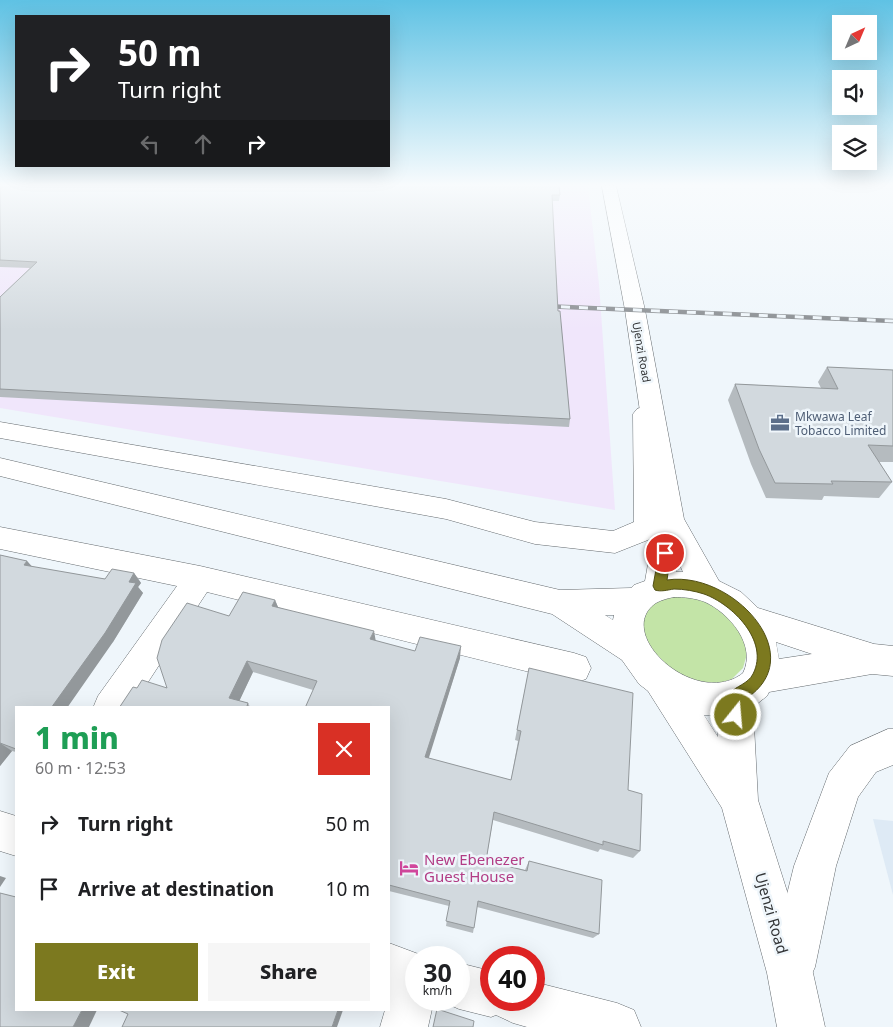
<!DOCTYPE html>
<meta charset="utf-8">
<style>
:root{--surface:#fff;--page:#f6f6f6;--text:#202124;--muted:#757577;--accent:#7c791f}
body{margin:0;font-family:"Noto Sans",sans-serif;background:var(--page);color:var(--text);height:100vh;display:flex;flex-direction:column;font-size:19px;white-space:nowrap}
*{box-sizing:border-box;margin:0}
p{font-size:16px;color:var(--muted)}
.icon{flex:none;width:28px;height:28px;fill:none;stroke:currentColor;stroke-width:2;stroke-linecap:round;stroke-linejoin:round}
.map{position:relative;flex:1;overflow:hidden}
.drawer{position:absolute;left:15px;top:706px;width:375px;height:305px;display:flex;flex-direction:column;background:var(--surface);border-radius:0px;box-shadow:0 5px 20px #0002}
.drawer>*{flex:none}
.guide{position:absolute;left:15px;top:15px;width:375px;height:152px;border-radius:0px;box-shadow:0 5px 20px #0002;background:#202124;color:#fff;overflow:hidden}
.needle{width:32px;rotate:44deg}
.buttons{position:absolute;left:832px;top:15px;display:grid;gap:10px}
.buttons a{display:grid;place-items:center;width:45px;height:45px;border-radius:0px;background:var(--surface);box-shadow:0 5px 20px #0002;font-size:25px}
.speed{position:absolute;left:405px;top:946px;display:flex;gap:10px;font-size:25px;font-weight:700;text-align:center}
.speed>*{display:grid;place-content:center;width:65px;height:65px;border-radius:50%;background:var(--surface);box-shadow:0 5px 20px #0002;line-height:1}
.speed small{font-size:12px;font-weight:400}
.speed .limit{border:8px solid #d22;background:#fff;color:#111}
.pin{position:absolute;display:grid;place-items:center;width:42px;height:42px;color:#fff;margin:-21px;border:2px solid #fff;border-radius:50%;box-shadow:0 1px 5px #0007}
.me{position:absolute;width:55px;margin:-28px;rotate:17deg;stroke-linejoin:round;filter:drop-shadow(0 0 4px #0008)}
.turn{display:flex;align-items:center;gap:18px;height:105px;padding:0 20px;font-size:22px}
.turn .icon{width:65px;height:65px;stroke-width:2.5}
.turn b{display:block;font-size:35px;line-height:42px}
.lanes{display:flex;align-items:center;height:48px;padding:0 20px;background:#0003;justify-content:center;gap:25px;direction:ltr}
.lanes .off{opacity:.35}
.round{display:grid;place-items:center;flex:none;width:52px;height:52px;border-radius:0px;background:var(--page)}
.summary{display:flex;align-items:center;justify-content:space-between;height:85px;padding:0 20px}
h1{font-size:30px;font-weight:800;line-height:38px;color:#1e9e55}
.cta{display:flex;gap:10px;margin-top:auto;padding:10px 20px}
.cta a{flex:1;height:58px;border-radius:0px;background:var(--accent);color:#fff;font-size:20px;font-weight:800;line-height:58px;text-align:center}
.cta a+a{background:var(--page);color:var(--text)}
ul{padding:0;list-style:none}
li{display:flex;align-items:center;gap:15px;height:65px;padding:0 20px}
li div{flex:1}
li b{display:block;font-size:19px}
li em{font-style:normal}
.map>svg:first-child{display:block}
</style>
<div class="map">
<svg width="893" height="1027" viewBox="0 0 893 1027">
<rect width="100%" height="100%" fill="#eff6fb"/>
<polygon fill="#f0e6fb" points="10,186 588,186 599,284 615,510 0,408 0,193"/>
<polygon fill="#deeaf5" points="873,819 893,821 893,895"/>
<polygon fill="#c3e4a7" points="694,594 726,610 745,638 747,654 743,668 732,679 717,684 679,678 641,639 643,612 663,595"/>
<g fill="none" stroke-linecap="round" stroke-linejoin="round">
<g stroke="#646a6e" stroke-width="1">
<g id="minor">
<polygon points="645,406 653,409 657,414 662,528 658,536 615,553 535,544 446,519 0,438 0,422 446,499 535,522 613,531 634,522 633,414 637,409"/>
<polygon points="0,527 200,566 574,653 586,657 591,668 586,679 574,683 207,592 131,708 93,708 98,696 177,586 0,549"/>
<polygon points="888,729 893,729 893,765 876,772 858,797 836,866 815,967 808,983 792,990 776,983 769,967 794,866 829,773 850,746"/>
<polygon points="0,811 16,816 16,856 0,851"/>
<polygon points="389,943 429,958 416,958 416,1000 434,1000 428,1027 380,1027 385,1010 389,1010 390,988 389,987"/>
<polygon points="459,963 491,971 491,1000 534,1000 534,982 617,1003 634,1010 641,1027 527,1027 513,1023 496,1015 491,1017 459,1009 443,1002 442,1000 459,1000"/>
</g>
</g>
<g stroke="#646a6e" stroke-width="1">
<path id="tertiary" d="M602,186H616L645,310L684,519L719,581L741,592L758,608L874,644L893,646V676L872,674L769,692L767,696L753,707L758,800L813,973L825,1027H777L767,973L722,808L648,691L639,684L622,660L552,614L0,476V458L560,590L631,588L634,585L645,581L656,519L625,310ZM678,561L683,572H676ZM674,597C684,597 695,598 705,602C729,613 757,645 743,673C696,710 612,633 656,603C661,600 669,598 674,597ZM605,615H614L613,620ZM776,642L812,654L779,659ZM704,715H718V737Z"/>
</g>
<use href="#minor" fill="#fff" fill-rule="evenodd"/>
<use href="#tertiary" fill="#fff" fill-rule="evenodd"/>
<g stroke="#888c90" stroke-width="4.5">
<polyline id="rail" points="543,306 893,321"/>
</g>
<use href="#rail" stroke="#eff6fb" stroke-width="3" stroke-dasharray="9" stroke-linecap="butt"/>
</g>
<g fill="#b5bbbf">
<polygon points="0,186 560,195 559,201 552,201 558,311 570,419 569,427 0,397 0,297 30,268 0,267"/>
<polygon points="827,367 893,370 893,462 879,462 892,482 879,498 824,496 822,500 766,498 751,464 728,400 735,384 821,388 818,382"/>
<polygon points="0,555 27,561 32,567 105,579 134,573 141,583 138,587 143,593 113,642 16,708 16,752 12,751 0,766"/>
<polygon points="275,600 278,607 376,641 415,651 460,658 428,758 511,780 518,741 515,740 529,668 628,790 640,851 633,858 600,849 598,852 493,820 486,861 525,870 529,861 599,934 593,938 477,907 473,933 446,926 449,906 389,891 389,708 313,690 253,672 239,701 248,703 250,707 137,688 167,688 229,616"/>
</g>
<g fill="#93989b">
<polygon points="27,561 36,571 24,565"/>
<polygon points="134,573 141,583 138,587 143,593 113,642 67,708 51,708"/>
<polygon points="275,600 280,612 272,606"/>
<polygon points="374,631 376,642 370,639"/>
<polygon points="461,646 460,658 426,767 425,757"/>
<polygon points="247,661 253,672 236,708 229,698"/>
<polygon points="0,743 12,751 0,766"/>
<polygon points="0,876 6,878 0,887"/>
<polygon points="82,1010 97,1010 89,1027 73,1027"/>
<polygon points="338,1010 343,1010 337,1027 332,1027"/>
</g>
<g fill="#d2d9de" stroke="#93989b">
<polygon points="0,186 559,186 560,195 552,195 558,311 560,311 570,419 0,389 0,297 37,262 0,260"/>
<polygon points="827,367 893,370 893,446 868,445 892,482 831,481 833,484 775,483 759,449 735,384 838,389"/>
<polygon points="0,555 27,561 24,565 105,579 112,569 134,573 129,582 136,583 105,633 51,708 16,708 16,749 0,743"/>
<polygon points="243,592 275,600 272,606 374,631 370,639 415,651 420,637 461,646 425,757 511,780 521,731 517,730 529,668 633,693 628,790 642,794 640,851 603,841 603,845 494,812 486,861 527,871 529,861 602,880 599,934 478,901 474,928 446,921 450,901 389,885 389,708 305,708 317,681 247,661 229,698 248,703 247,706 253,708 119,708 133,687 137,688 142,680 167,688 157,658 162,640 187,603 229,616"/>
<polygon points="0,893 16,897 16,1010 82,1010 73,1027 0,1027"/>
<polygon points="437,1009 474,1021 473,1027 433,1027"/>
<polygon points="119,1010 338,1010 332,1027 122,1027 128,1014"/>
</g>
<linearGradient id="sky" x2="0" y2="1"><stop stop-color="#5fc2e4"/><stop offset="0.56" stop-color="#f8fbfd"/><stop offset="1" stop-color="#f8fbfd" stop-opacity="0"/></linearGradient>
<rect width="893" height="330" fill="url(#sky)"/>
<path fill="#7c791f" stroke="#514f14" d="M665,548L669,549L671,553L667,580C733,570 815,659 742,701L743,715L741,720L736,722L730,720C728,714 725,699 730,693C736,686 748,684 753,674C770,641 732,604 704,594C695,591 684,589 674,589C667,590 661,592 655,590L653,586L659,553L661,549Z"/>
<defs>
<g id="office-bare" transform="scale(1.5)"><path d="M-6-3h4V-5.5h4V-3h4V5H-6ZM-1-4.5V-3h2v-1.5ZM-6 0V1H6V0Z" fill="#5c6f8a" stroke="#eff6fb" stroke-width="2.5" paint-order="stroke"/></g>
<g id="hotel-bare" transform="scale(1.5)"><path d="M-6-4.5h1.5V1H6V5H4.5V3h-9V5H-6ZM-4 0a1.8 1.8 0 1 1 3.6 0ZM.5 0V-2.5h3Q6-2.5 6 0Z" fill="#d1479c" stroke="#eff6fb" stroke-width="2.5" paint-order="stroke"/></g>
</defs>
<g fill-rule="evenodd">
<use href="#office-bare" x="780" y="423"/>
<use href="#hotel-bare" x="409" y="868"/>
</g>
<g text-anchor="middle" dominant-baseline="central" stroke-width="5" stroke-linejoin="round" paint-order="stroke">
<g font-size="11" fill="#323436" stroke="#eff6fb">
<text transform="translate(642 352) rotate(80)">Ujenzi Road</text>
</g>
<g font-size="12" fill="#4e5e75" stroke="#eff6fb" text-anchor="start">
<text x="795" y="416">Mkwawa Leaf<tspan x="795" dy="14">Tobacco Limited</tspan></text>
</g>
<g font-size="15" fill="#b23c85" stroke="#eff6fb" text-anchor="start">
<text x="424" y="859">New Ebenezer<tspan x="424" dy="17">Guest House</tspan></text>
</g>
<g font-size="15" fill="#323436" stroke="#eff6fb">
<text transform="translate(772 913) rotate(74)">Ujenzi Road</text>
</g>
</g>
</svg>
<div class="buttons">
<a><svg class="needle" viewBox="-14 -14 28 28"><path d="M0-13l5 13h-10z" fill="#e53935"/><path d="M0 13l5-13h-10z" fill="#757577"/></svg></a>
<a><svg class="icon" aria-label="sound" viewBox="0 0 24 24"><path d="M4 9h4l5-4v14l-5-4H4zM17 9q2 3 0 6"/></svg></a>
<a><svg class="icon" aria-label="layers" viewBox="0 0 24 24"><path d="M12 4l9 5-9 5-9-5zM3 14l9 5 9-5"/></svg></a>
</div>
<div class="speed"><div>30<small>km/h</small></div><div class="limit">40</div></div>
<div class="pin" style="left:665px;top:553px;background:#d93025"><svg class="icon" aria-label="arrive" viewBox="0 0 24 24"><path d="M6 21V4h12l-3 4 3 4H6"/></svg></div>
<svg class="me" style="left:736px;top:715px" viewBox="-20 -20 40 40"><circle r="17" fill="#7c791f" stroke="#fff" stroke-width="3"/><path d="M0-11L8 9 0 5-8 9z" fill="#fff"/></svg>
<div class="guide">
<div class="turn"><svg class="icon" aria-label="right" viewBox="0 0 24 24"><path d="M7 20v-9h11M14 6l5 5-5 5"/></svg><div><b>50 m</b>Turn right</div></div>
<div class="lanes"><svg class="icon off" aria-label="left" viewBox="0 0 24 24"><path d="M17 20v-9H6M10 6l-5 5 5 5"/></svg><svg class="icon off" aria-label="ahead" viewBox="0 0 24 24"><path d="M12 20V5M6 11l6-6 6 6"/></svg><svg class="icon" aria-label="right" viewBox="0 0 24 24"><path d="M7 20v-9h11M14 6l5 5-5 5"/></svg></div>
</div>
<section class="drawer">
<div class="summary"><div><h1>1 min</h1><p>60 m · 12:53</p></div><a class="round" style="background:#d93025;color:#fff"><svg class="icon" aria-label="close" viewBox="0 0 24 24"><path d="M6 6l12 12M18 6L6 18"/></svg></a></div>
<ul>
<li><svg class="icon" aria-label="right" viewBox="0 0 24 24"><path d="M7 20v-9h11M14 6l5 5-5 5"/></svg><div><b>Turn right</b></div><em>50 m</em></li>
<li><svg class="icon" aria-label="arrive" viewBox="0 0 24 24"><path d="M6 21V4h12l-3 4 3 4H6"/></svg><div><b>Arrive at destination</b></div><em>10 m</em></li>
</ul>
<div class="cta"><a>Exit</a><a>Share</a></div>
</section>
</div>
